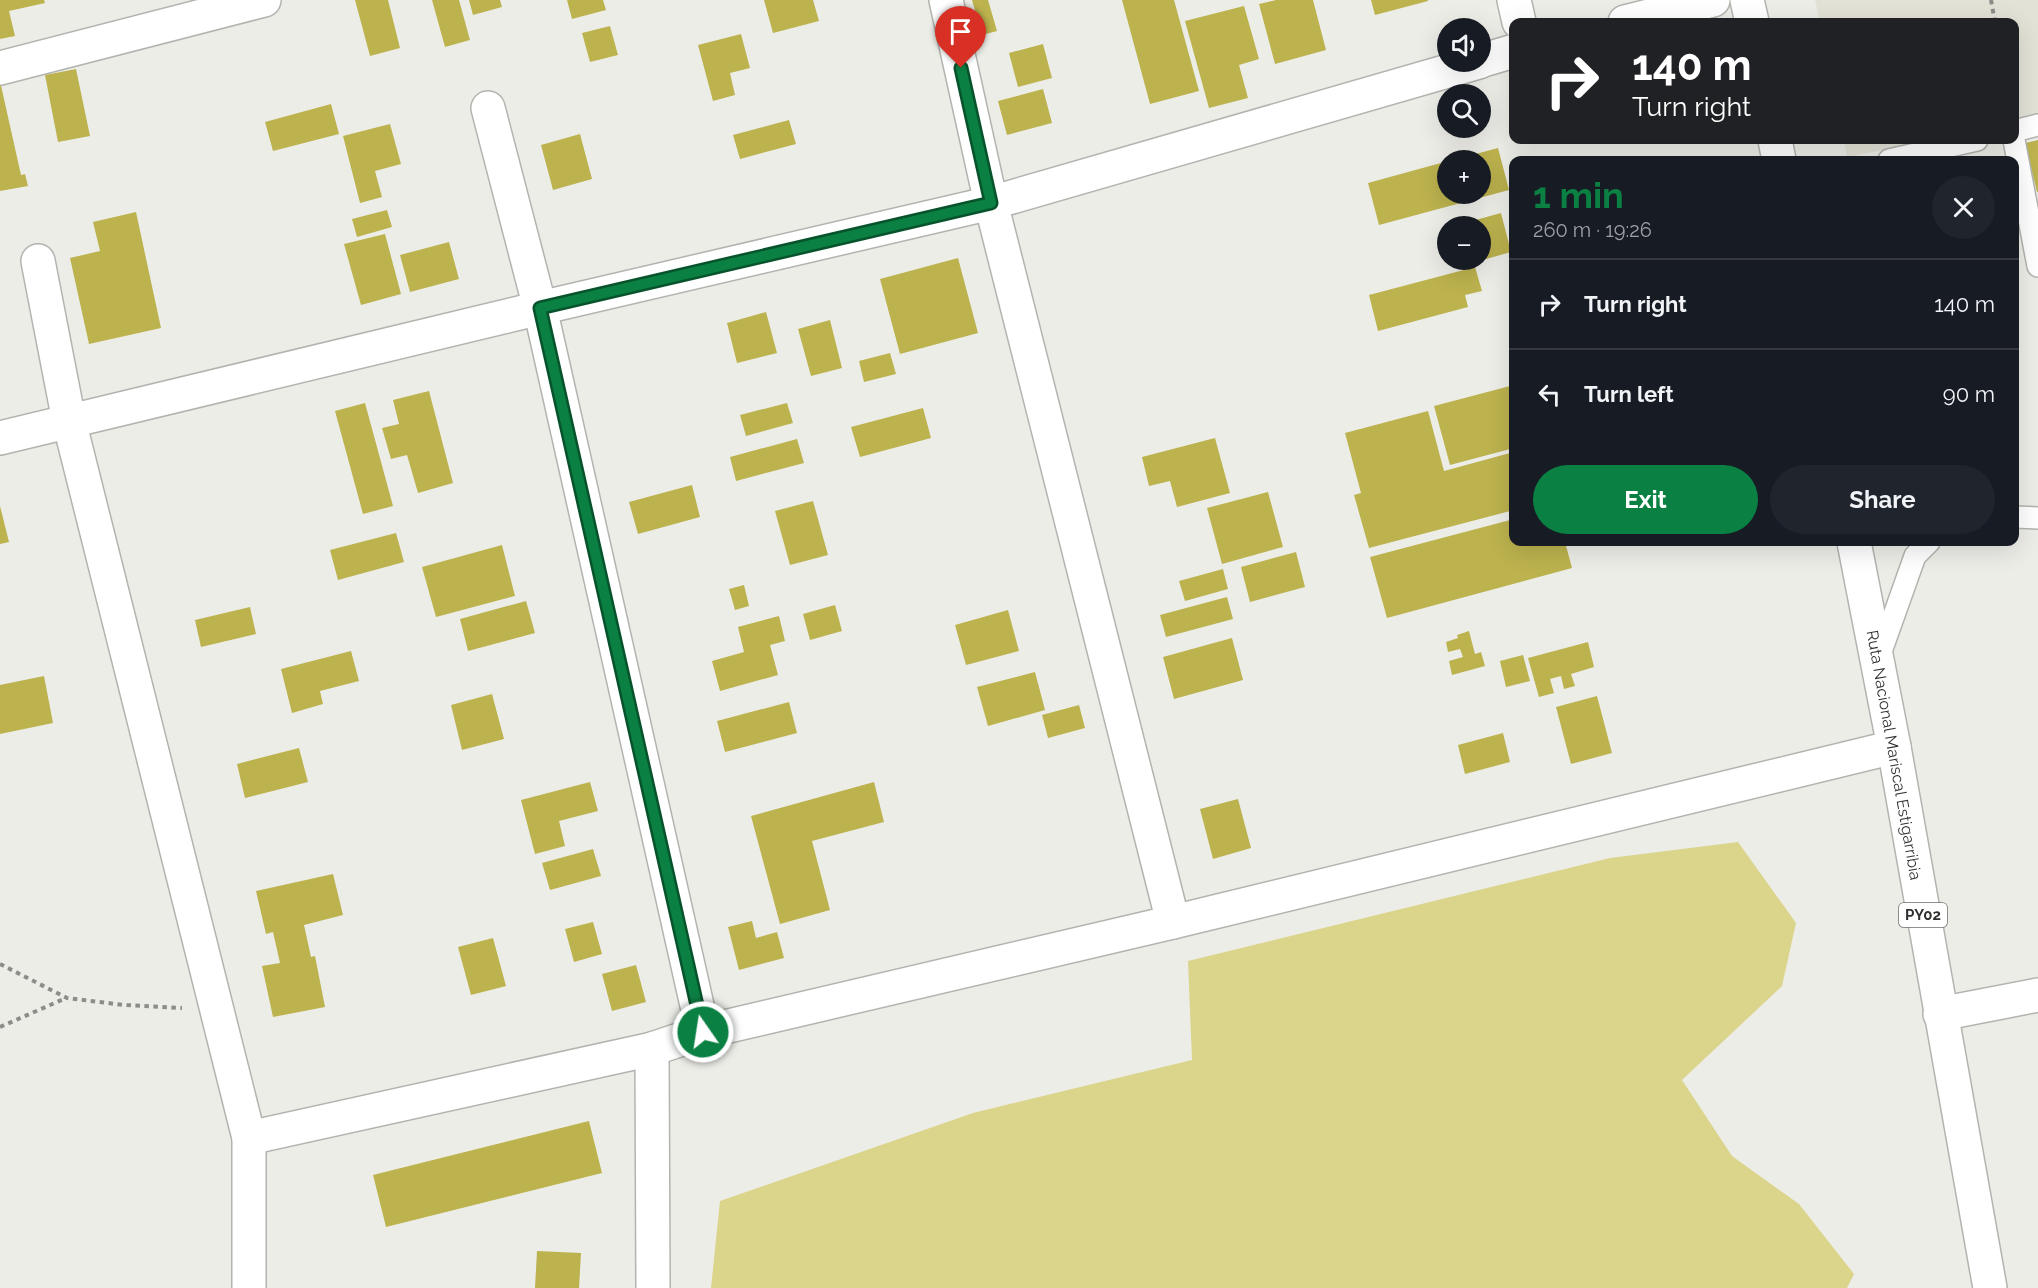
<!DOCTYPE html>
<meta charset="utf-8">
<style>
:root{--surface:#171b24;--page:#20242c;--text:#f1f3f6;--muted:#9ea1a6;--line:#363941;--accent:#0b8043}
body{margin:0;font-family:Raleway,sans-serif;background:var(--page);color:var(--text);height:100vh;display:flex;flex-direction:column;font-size:22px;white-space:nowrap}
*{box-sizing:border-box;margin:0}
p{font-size:20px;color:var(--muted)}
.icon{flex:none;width:33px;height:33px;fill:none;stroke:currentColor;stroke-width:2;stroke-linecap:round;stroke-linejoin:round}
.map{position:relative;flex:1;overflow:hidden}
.side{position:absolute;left:1509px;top:156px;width:510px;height:390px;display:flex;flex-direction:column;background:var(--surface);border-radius:12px;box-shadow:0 6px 24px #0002}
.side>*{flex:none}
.guide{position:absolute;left:1509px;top:18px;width:510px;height:126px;border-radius:12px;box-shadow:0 6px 24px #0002;background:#202124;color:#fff;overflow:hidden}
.buttons{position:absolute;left:1437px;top:18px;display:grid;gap:12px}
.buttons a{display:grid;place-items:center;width:54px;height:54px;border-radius:50%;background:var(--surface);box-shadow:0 6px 24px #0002;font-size:30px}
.pin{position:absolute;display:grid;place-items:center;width:51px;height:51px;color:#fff;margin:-62px -26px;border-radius:50% 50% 50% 0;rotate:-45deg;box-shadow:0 0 6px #0007}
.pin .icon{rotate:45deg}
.me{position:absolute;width:66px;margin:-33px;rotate:347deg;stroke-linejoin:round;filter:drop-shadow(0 0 4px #0008)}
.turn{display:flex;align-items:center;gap:21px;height:126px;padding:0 24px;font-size:27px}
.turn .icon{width:78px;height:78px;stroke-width:2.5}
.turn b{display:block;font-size:42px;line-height:51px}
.round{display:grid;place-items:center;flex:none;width:63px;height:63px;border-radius:32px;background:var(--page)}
.headline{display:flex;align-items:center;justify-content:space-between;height:102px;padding:0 24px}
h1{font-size:36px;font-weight:700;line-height:45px;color:var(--accent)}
.primary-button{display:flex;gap:12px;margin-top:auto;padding:12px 24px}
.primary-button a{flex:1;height:69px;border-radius:36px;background:var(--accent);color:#fff;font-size:24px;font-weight:700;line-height:69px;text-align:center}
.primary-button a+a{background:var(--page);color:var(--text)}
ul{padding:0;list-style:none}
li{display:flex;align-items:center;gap:18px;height:90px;padding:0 24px;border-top:2px solid var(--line)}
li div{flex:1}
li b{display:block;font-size:22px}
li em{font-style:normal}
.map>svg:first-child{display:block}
</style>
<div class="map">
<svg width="2038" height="1288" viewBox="0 0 2038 1288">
<rect width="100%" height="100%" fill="#edede8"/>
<g fill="#e2e2d7">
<polygon points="1815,0 2038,0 2038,118 2015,122 2014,22 1820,22"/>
<polygon points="1844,140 1933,140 1847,157"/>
</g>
<polygon fill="#dbd48b" points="1738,842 1796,923 1782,986 1682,1080 1732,1156 1799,1204 1854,1274 1847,1288 711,1288 720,1201 973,1113 1192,1060 1188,961 1610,858"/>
<g fill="#bcb24e">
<polygon points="0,0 44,0 45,3 9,11 15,36 0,39"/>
<polygon points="355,0 388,0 400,48 370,56"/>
<polygon points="432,0 459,0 470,40 445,47"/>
<polygon points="469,0 500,0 502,7 473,15"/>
<polygon points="567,0 603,0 606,10 572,19"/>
<polygon points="764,0 813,0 819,21 773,33"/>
<polygon points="972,0 988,0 997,31 982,35"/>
<polygon points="1122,0 1174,0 1199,91 1150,104"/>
<polygon points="1276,0 1313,0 1326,50 1275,64 1259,4"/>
<polygon points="1371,0 1428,0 1428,1 1375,15"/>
<polygon points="1244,6 1259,59 1239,65 1248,98 1209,108 1185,21"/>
<polygon points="610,26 618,55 590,62 582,33"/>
<polygon points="741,34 750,68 730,73 735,95 713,101 698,45"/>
<polygon points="1043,44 1052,78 1018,87 1009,53"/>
<polygon points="76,69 90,136 58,142 45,75"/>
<polygon points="0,81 21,175 25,174 28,186 0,191"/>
<polygon points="1043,89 1052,123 1007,135 998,101"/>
<polygon points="331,104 339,134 273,151 265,122"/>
<polygon points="789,120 796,144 740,159 733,135"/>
<polygon points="390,124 401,164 375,171 382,197 360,203 343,136"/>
<polygon points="580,134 592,179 553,190 541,145"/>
<polygon points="2038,140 2038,192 2037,192 2025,143"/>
<polygon points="1498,148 1509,190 1379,225 1368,183 1448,161 1448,194 1480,194 1480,160 1453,160"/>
<polygon points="387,210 392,227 357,237 352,219"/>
<polygon points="136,212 161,328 89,344 70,258 100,251 93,222"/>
<polygon points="1501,213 1511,252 1472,263 1471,260 1480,260 1480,226 1462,226 1461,224"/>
<polygon points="385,234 401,294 361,305 344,244"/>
<polygon points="449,242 459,279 410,292 400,255"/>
<polygon points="958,258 978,333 900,354 880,279"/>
<polygon points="1475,267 1482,291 1465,295 1468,307 1378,331 1369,295"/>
<polygon points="766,312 777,353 737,363 727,323"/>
<polygon points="830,320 842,368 811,376 798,329"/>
<polygon points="890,353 896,374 864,382 859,361"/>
<polygon points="1514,385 1514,448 1450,465 1434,406"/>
<polygon points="429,391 453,483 418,493 407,455 391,459 382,428 399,424 393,400"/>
<polygon points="365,403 393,506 363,514 335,411"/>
<polygon points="787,403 793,423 746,436 740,415"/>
<polygon points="923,408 931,438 860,457 851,427"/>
<polygon points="1428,411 1444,471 1510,453 1511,459 1514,458 1514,510 1369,548 1354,495 1361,493 1345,433"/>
<polygon points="1215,438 1230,493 1177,507 1170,481 1149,486 1142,457"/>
<polygon points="797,439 804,463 736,481 730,457"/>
<polygon points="692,485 700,517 638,534 629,502"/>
<polygon points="1268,492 1283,547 1222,564 1207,508"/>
<polygon points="813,501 828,555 790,565 775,511"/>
<polygon points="0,506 9,542 0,544"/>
<polygon points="1514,519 1514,542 1565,542 1572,568 1387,618 1370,557"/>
<polygon points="396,533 404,562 338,580 330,550"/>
<polygon points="502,545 515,596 436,617 422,567"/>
<polygon points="1296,552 1305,587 1250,602 1241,567"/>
<polygon points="1223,569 1228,589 1185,601 1179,581"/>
<polygon points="744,585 749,606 735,610 729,589"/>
<polygon points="1227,597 1233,619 1166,637 1160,615"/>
<polygon points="526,601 535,633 468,651 460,619"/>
<polygon points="835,605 842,631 810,640 803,614"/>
<polygon points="250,607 256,634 201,647 195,620"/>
<polygon points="1008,610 1019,651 966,665 955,625"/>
<polygon points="779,616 785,641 770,645 778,675 720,691 712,661 744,652 738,627"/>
<polygon points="1469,631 1475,654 1481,652 1485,666 1452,675 1449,661 1463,657 1460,649 1448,652 1446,642 1458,638 1457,635"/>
<polygon points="1232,638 1243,680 1174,699 1163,657"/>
<polygon points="1588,642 1594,667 1571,674 1575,686 1564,689 1561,676 1550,679 1554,693 1539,697 1528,658"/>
<polygon points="351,651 359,681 320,691 323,704 292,713 281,669"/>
<polygon points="1523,655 1530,681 1506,687 1500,661"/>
<polygon points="1035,672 1045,710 988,726 977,687"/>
<polygon points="44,676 53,723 0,734 0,685"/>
<polygon points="492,694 504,739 462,750 451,705"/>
<polygon points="1597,696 1612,753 1571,764 1556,707"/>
<polygon points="789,702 797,733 725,752 717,721"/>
<polygon points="1079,705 1085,728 1048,738 1042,715"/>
<polygon points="1503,733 1510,762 1465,774 1458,745"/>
<polygon points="299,748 308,782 245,798 237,764"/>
<polygon points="590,782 598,811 559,821 565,846 535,854 521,800"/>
<polygon points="874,782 884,822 812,841 830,910 780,924 751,816"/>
<polygon points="1238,799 1251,848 1213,859 1200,809"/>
<polygon points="593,849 601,876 550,890 542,863"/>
<polygon points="333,874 343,915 304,925 311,957 315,956 325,1007 273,1017 262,966 280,963 273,932 266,934 256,891"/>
<polygon points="752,921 756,938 777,932 784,958 739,970 728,927"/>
<polygon points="593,922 602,954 574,962 565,929"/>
<polygon points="493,938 506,986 471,995 458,947"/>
<polygon points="636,965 646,1002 612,1011 602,974"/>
<polygon points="589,1121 602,1173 386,1227 373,1175"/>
<polygon points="537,1251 581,1253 579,1288 535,1288"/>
</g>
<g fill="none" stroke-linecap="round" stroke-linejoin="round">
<g stroke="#b3b3af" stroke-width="24">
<g id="lane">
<polyline points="2014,131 2038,125"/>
<polyline points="2014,140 2038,266"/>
<polyline points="1889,160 1977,140"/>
<polyline points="2014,517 2038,518"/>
<polyline points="1878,660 1915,556 1929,542"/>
</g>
</g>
<g stroke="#b3b3af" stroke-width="36">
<g id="street">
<polyline points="946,0 991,203 1173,922"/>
<polyline points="1514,0 1519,22"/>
<polyline points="1625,22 1713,0"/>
<polyline points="1480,61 1514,51"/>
<polyline points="0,68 264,0"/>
<polyline points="488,108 540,308 703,1032"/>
<polyline points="38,261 69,421 249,1138 249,1288"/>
<polyline points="0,438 540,308 991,203 1479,62"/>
<polyline points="1940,1014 2038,995"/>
<polyline points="652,1049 653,1288"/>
<polyline points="249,1138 652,1049 703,1032 1173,922 1894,747"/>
</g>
</g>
<g stroke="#b3b3af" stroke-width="36">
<g id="primary">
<polyline points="1747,0 1752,22"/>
<polyline points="1775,140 1779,160"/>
<polyline points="1854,542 1894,747 1990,1288"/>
</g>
</g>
<g stroke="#8c8c88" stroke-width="4" stroke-dasharray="4.5 4.5" stroke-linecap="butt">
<polyline points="1991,0 1995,22"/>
<polyline points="0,964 67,998 124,1005 182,1008"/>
<polyline points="0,1027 66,998"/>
</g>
<use href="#lane" stroke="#fff" stroke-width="21"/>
<use href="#street" stroke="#fff" stroke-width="33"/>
<use href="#primary" stroke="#fff" stroke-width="33"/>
</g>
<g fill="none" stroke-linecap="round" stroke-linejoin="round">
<g stroke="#07532c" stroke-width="15">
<polyline id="route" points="703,1032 540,308 991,203 961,68"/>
</g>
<use href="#route" stroke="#0b8043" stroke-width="10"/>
</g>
<g text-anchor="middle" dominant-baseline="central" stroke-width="5" stroke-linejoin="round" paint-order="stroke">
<rect fill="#fff" stroke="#6e6e6d" stroke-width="1.5" x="1899" y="903" width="48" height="24" rx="4.5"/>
<g font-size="15" font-weight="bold" fill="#30302e">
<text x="1923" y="915">PY02</text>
</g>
<g font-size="16" fill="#30302e" stroke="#fff">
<text transform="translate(1894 755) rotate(80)">Ruta Nacional Mariscal Estigarribia</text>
</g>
</g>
</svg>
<div class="buttons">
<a><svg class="icon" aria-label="sound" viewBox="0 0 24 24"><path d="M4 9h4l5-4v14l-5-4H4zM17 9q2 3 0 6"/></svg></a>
<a><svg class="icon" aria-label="search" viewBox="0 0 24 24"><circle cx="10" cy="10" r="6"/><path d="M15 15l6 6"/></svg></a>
<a>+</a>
<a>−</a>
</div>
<div class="pin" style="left:961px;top:68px;background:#d93025"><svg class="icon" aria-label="arrive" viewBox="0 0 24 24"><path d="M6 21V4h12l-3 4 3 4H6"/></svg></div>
<svg class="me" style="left:703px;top:1032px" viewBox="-20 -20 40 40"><circle r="17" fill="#0b8043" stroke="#fff" stroke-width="3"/><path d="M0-11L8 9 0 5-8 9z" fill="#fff"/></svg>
<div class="guide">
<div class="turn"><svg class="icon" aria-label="right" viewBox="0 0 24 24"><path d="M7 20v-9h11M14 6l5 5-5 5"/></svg><div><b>140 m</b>Turn right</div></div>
</div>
<section class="side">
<div class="headline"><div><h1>1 min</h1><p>260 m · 19:26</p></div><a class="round"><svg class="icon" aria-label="close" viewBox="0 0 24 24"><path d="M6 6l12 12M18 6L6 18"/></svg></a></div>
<ul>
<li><svg class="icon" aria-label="right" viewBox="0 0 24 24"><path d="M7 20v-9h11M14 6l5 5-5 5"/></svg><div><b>Turn right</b></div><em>140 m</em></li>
<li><svg class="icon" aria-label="left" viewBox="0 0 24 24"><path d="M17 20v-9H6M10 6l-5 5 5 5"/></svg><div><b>Turn left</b></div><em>90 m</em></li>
</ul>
<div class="primary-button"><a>Exit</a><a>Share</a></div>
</section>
</div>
